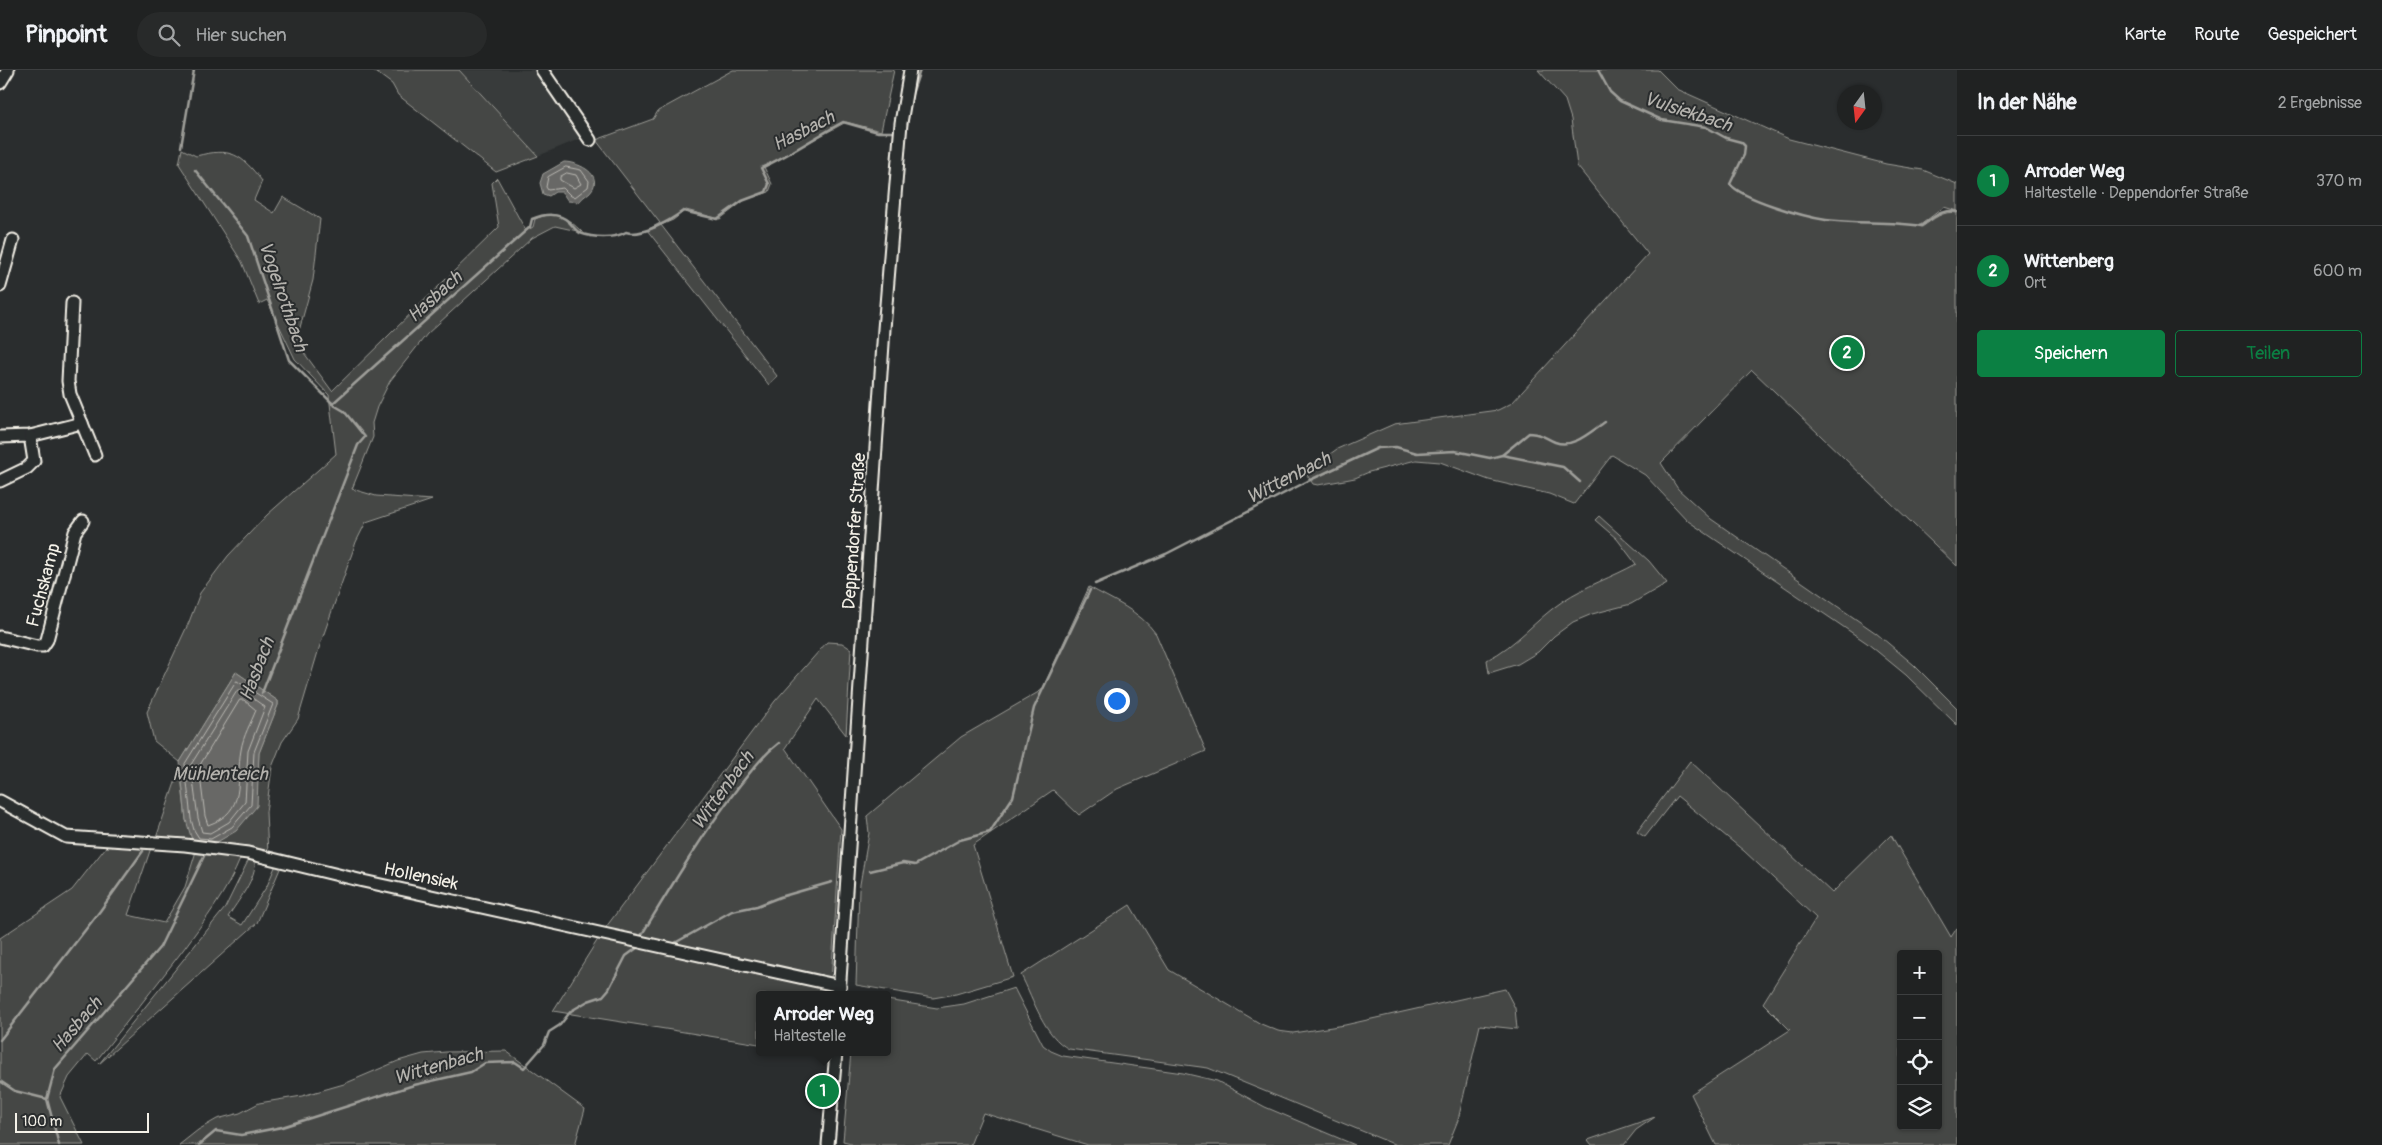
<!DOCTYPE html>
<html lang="de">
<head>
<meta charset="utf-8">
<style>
	:root { --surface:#202222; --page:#282a2a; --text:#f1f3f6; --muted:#a2a4a5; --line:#3d3f40; --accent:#0b8043 }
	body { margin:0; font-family:Pangolin,sans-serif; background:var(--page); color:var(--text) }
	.controls { position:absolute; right:15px; bottom:15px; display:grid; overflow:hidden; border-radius:5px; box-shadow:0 1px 4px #0004 }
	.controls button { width:45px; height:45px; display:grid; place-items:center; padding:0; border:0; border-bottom:1px solid var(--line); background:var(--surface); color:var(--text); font:25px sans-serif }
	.compass { position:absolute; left:1837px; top:15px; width:45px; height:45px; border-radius:50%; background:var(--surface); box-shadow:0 1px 4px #0004; rotate:195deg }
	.scale { position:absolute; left:15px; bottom:12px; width:134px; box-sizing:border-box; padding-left:5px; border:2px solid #f4f1e8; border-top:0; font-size:14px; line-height:18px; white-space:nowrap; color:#f4f1e8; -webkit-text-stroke:4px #2a2d2e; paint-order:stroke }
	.you { position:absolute; left:1116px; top:630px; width:18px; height:18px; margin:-12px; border:4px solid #fff; border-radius:50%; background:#1a73e8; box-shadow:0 0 0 8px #1a73e833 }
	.badge { display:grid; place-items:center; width:32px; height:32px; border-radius:50%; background:var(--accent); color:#fff; font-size:16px; font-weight:700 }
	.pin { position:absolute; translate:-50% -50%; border:2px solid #fff; box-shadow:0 1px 5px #0006 }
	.popup { position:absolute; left:756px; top:921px; width:135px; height:65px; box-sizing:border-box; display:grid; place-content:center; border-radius:5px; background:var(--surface); filter:drop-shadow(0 1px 4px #0005); font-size:16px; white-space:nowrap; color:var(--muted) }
	.popup b { font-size:19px; color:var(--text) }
	.popup::after { content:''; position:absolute; left:50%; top:100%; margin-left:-10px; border:10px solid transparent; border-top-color:var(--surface) }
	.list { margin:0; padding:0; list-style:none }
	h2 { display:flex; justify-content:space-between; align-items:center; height:65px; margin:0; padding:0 20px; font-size:21px }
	h2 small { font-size:16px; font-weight:400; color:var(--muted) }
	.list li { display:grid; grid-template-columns:32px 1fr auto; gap:15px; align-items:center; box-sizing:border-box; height:90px; padding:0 20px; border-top:1px solid var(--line) }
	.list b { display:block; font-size:19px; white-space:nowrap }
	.list p { margin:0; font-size:16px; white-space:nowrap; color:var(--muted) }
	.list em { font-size:16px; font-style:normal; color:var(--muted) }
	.actions { display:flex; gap:10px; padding:15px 20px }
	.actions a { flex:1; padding:11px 0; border:1px solid var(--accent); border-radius:5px; text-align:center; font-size:18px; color:var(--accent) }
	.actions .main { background:var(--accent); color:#fff }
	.icon { flex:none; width:28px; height:28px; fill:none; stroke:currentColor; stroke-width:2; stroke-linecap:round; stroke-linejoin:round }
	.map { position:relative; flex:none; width:1957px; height:1075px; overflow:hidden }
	header { display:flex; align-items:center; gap:30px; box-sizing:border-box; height:70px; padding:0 25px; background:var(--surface); border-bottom:1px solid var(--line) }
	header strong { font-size:24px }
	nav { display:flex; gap:28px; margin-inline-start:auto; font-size:18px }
	.search { width:350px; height:45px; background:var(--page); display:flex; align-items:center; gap:12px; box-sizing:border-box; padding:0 18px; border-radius:28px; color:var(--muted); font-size:19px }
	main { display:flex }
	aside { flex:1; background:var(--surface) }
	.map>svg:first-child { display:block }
	.built { fill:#373a3a }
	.green { fill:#444645; stroke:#9c9c96; fill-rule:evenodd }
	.water { fill:#676866; stroke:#9f9f9a }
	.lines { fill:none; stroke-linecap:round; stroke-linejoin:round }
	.shore { stroke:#bcbab4; stroke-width:1 }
	.stream { stroke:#9f9f9a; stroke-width:2.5 }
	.minor-casing { stroke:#f4f1e8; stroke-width:15 }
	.minor { stroke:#2a2d2e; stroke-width:11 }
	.labels { text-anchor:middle; stroke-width:4; stroke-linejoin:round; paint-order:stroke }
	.street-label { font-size:18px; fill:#f4f1e8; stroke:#2a2d2e }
	.water-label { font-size:19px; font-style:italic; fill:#b5b3ae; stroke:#2a2d2e }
</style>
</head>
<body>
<header>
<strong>Pinpoint</strong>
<div class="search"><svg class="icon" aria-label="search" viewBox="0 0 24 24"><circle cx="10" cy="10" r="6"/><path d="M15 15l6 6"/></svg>Hier suchen</div>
<nav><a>Karte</a><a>Route</a><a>Gespeichert</a></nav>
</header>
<main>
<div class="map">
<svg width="1957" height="1075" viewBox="0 0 1957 1075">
	<rect width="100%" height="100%" fill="#2a2d2e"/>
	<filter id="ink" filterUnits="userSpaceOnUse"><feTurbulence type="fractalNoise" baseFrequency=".02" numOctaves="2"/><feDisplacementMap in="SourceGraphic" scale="10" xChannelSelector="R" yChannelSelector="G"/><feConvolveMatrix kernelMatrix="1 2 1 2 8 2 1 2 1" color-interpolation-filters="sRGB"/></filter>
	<g filter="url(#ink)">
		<polygon class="built" points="459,0 546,0 596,70 587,75 582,68 538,86"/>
		<g class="green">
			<polygon points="373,0 459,0 538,86 496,102 398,25 392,14"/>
			<polygon points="733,0 894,0 881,61 846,52 764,97 772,114 769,122 745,130 720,149 686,140 673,150 661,155 777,306 769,315 647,160 660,153 596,70 653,49 658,41"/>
			<path d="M1538,0H1658L1677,19L1789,69L1886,94L1923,100L1957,114V141L1944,137L1919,156L1922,157C1934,149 1943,140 1957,143V496L1752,300L1661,393L1678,419L1711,449L1876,563L1914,595L1957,638V655L1906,605L1867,573L1688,451L1645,405L1612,385L1574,434L1549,424L1489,410L1440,392L1416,390L1369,402L1355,408L1318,415L1313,414L1305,402L1337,379L1394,354L1498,340L1512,333L1648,184L1577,96L1571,49L1565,30Z"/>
			<path d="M182,79L196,86C231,77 241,84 262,111L254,130L274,143L283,127L320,149L313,210L296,272L332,321L499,157L492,113L497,108L526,161L533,157L535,149C555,140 567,147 582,162L555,156L532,168L427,264L390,311L377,337L372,353L373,367L352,419L376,426L432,430L366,452L356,472L320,575L298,649L282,672L272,697L266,742L268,784L212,775L256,736L259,683L278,635V631L236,602L180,692L154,671L147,642L189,552L200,523L228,486L267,445L336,384L329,325L295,289L267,230L259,234L242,192L179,94Z"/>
			<path d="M1599,446L1649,491L1667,513L1631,534L1592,544L1573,552L1554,566L1538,582L1518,594L1489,603L1487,590C1517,575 1536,549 1563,531C1585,516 1613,507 1636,494L1617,469L1595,450Z"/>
			<path d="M1089,517C1112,530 1140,541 1156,564L1206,681L1117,719L1079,745L1053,720L973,775L1013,907L956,924L933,928L856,915L859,820L869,763L867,746L961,667L1042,620Z"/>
			<polygon points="827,572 842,573 851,579 846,665 818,629 785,678 841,759 831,911 603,861 775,631"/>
			<path d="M1690,691L1832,823L1891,765L1951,867L1957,858V1075H1716L1691,1024L1790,960L1763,933L1816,848L1744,781L1677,726L1645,767L1637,762ZM1901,884H1938V1056H1901Z"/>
			<polygon points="180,698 186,750 196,773 155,771"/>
			<path d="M110,772L152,775L128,845L164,853L185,817L197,778L241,787C227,822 205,850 183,880C155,917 125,954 96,991L88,984L69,1007L60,1027L84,1075H0V868L72,820Z"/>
			<path d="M250,787L255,789C257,809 238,830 228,847L242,855L267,816L275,797L282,794L257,853L99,994L225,838Z"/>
			<path d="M1130,835L1169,900L1261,954L1278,961L1293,963L1345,955L1505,919L1515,938L1517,959L1480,955L1458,1050L1448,1075H1396L1208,998L1069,979C1044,966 1034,930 1021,905Z"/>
			<polygon points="600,866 831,918 830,925 759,925 759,974 553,941"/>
			<polygon points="1014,918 1043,975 1051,981 1063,986 1183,1003 1217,1011 1265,1037 1355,1075 1088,1075 983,1043 970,1075 851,1075 851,1073 843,1071 851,982 887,982 887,930 937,938 964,934"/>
			<polygon points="506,981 585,1039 575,1075 179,1075 198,1060 217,1049 240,1043 259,1033 302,1026 344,1014 398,991 423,984 446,982"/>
			<polygon points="1655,1047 1636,1060 1624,1075 1592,1075 1588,1070"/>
		</g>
		<g class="water">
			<path d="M564,92C576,92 601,102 593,118C590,124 583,126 579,132L568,131L562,122H555L549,126L543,124L540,113L543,104Z"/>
			<polygon points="236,602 278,631 278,635 259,683 257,736 236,761 212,775 196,773 192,770 186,750 180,692"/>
		</g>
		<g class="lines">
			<g class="shore">
				<polygon points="566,97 581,100 589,111 588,117 575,127 571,126 563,118 548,120 546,117 548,107"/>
				<polygon points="567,103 576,105 581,114 574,118 560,110 560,107"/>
				<polygon points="237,611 273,634 254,682 251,735 232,757 211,769 199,768 194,760 191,749 185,694"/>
				<polygon points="238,620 241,620 265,637 248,681 245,732 229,752 210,763 202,762 198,748 191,695"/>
				<path d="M240,630H244L256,640C251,653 243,666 241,680C235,711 248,741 208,755L205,746L199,697Z"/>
			</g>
			<g class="stream">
				<path d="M1598,0L1610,22L1620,31L1662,50L1706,57L1726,68L1741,72L1745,76L1744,85L1730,114C1742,129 1805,147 1826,150C1857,154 1889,151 1921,156C1933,148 1942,138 1957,142"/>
				<polyline points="911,27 920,0"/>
				<polyline points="904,62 906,62 908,47"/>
				<polyline points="181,77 194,0"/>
				<polyline points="195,100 248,166 289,290 332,333"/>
				<polyline points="1502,385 1563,397 1580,412"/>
				<path d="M1095,514L1166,484L1308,411L1378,378L1396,377L1417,383L1455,381L1490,388L1502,385L1529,363C1542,364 1544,367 1555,372C1573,379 1590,362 1605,352"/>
				<path d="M262,623L358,375L365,367L344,341L332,334L530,157L532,149C544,144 559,142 569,152C572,155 576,161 580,163C593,168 615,169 626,162C642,167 671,150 683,141L717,149L742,131L766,122L769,114L761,98C790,85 815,67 843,52L878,62H896"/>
				<polyline points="870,801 903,793 915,795 960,770 990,762 1013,727 1034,638 1090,520"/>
				<path d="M651,869L641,866C672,815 703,763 740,715C752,700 763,685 779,673"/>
				<polyline points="673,874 732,841 757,836 780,827 832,812"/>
				<polyline points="0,970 100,841 143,781"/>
				<polyline points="0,1011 15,1021 47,1029"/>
				<polyline points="59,1075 47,1029 55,999 160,877 205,784"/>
				<polyline points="199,1075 216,1061 241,1065 282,1057 414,1015 471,1002 485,993 515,992 524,998 544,975 549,962 560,955 571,941 588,931 603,926 609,919 626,886 637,878"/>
			</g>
			<g class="minor-casing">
				<g id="minor">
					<polyline points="542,0 590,70"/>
					<polyline points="0,13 8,0"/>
					<polyline points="0,216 13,170"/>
					<polyline points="72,233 68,311 70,324 95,385"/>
					<polyline points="0,367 30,366 82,353"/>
					<polyline points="0,411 27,398 34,391 30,366"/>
					<polyline points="0,567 37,576 43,576 47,570 75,462 83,451"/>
					<polyline points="0,731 66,767 185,775 248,783 363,811 840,916"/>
					<polyline points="839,925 884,259 901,53 910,0"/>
					<polyline points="828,1075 836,982"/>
				</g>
			</g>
			<use href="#minor" class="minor"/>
		</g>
	</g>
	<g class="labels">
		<g class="street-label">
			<text transform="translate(854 461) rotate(-86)" y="6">Deppendorfer Straße</text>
			<text transform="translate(43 515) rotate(-75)" y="6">Fuchskamp</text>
			<text transform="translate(421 806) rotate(12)" y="6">Hollensiek</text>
		</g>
		<g class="water-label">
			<text transform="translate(1688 41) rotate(18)" y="7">Vulsiekbach</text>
			<text transform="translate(803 60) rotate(-27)" y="7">Hasbach</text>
			<text transform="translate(284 226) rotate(71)" y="7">Vogelrothbach</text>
			<text transform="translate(434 226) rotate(-42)" y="7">Hasbach</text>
			<text transform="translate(1288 407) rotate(-27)" y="7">Wittenbach</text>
			<text transform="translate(256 599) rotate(-69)" y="7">Hasbach</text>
			<text x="220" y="710">Mühlenteich</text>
			<text transform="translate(722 720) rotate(-54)" y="7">Wittenbach</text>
			<text transform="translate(76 954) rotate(-49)" y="7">Hasbach</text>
			<text transform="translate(438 995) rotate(-16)" y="7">Wittenbach</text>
		</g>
	</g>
</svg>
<div class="controls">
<button>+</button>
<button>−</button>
<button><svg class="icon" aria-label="locate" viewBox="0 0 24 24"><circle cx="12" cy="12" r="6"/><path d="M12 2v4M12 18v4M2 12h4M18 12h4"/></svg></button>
<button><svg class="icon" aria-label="layers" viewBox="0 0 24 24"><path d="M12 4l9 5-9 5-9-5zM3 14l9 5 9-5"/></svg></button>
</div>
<svg class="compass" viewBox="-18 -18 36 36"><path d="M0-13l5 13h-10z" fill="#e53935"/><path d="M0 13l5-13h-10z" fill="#a2a4a5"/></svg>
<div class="scale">100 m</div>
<div class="you"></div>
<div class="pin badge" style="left:823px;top:1021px">1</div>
<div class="popup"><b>Arroder Weg</b>Haltestelle</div>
<div class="pin badge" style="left:1847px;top:283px">2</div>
</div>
<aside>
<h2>In der Nähe<small>2 Ergebnisse</small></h2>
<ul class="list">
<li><span class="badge">1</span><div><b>Arroder Weg</b><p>Haltestelle · Deppendorfer Straße</p></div><em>370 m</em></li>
<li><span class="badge">2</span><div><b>Wittenberg</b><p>Ort</p></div><em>600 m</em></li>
</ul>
<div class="actions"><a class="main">Speichern</a><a>Teilen</a></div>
</aside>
</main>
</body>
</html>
